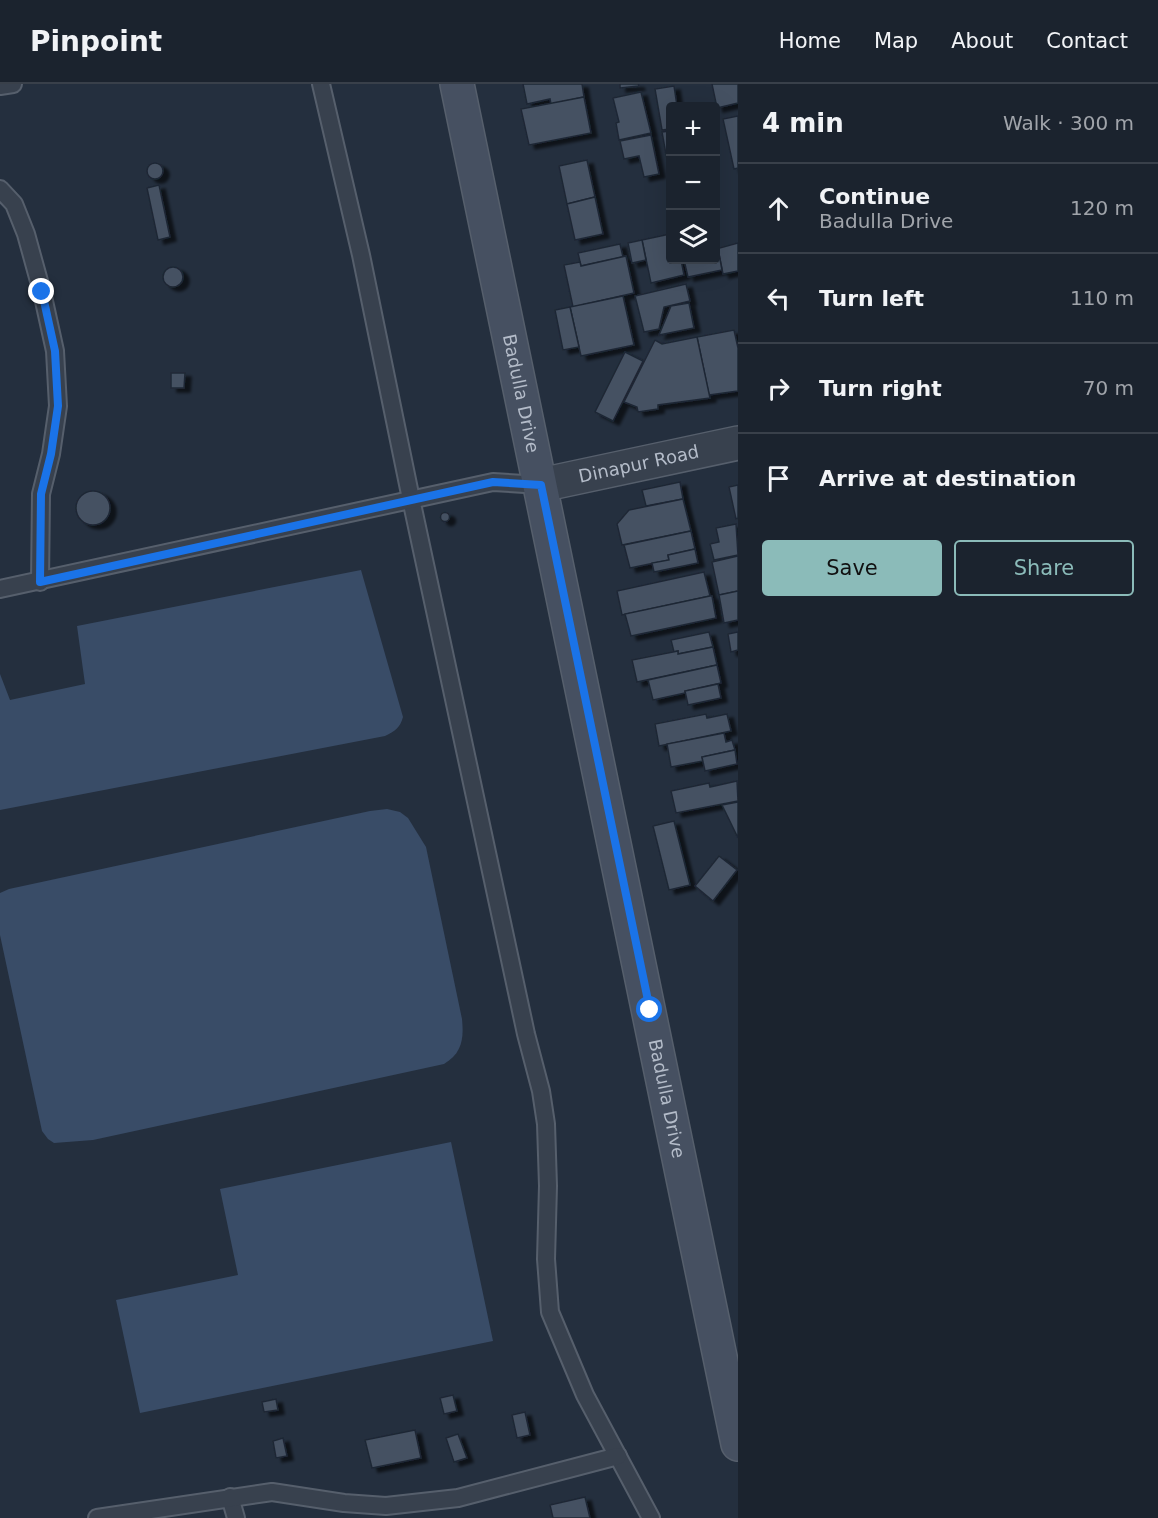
<!DOCTYPE html>
<html lang="en">
<head>
<meta charset="utf-8">
<style>
	:root { --surface:#1b232e; --page:#242b36; --text:#f1f3f6; --muted:#a0a4aa; --line:#39404a; --accent:#8bbbb9 }
	body { margin:0; font-family:"DejaVu Sans",sans-serif; background:var(--page); color:var(--text) }
	.controls { position:absolute; right:18px; top:18px; display:grid; overflow:hidden; border-radius:6px; box-shadow:0 6px 24px #0002 }
	.controls button { width:54px; height:54px; display:grid; place-items:center; padding:0; border:0; border-bottom:2px solid var(--line); background:var(--surface); color:var(--text); font:30px sans-serif }
	.stop { position:absolute; width:18px; height:18px; margin:-14px; border:4px solid #1a73e8; border-radius:50%; background:#fff }
	.stop.end { background:#1a73e8; border-color:#fff; box-shadow:0 2px 6px #0008 }
	.list { margin:0; padding:0; list-style:none }
	h2 { display:flex; justify-content:space-between; align-items:center; height:78px; margin:0; padding:0 24px; font-size:26px }
	h2 small { font-size:20px; font-weight:400; color:var(--muted) }
	.list li { display:grid; grid-template-columns:39px 1fr auto; gap:18px; align-items:center; box-sizing:border-box; height:90px; padding:0 24px; border-top:2px solid var(--line) }
	.list b { display:block; font-size:22px; white-space:nowrap }
	.list p { margin:0; font-size:20px; white-space:nowrap; color:var(--muted) }
	.list em { font-size:20px; font-style:normal; color:var(--muted) }
	.actions { display:flex; gap:12px; padding:18px 24px }
	.actions a { flex:1; padding:14px 0; border:2px solid var(--accent); border-radius:6px; text-align:center; font-size:21px; color:var(--accent) }
	.actions .main { background:var(--accent); color:#111 }
	.icon { flex:none; width:33px; height:33px; fill:none; stroke:currentColor; stroke-width:2; stroke-linecap:round; stroke-linejoin:round }
	.map { position:relative; flex:none; width:738px; height:1434px; overflow:hidden }
	header { display:flex; align-items:center; gap:36px; box-sizing:border-box; height:84px; padding:0 30px; background:var(--surface); border-bottom:2px solid var(--line) }
	header strong { font-size:28px }
	nav { display:flex; gap:33px; margin-inline-start:auto; font-size:21px }
	main { display:flex }
	aside { flex:1; background:var(--surface) }
	.map>svg:first-child { display:block }
	.water { fill:#394c67 }
	.building { fill:#455162; stroke:#1f2835; stroke-width:1.5; filter:url(#shadow) }
	.lines { fill:none; stroke-linecap:round; stroke-linejoin:round }
	.lane-casing { stroke:#565f6c; stroke-width:20 }
	.street-casing { stroke:#565f6c; stroke-width:36 }
	.secondary-casing { stroke:#565f6c; stroke-width:36 }
	.lane { stroke:#38414e; stroke-width:16 }
	.street { stroke:#38414e; stroke-width:33 }
	.secondary { stroke:#465061; stroke-width:33 }
	.route { stroke:#1a73e8; stroke-width:8 }
	.labels { text-anchor:middle; stroke-width:5; stroke-linejoin:round; paint-order:stroke }
	.street-label { font-size:18px; fill:#b4bcc9; stroke:#1d2633 }
</style>
</head>
<body>
<header>
<strong>Pinpoint</strong>
<nav><a>Home</a><a>Map</a><a>About</a><a>Contact</a></nav>
</header>
<main>
<div class="map">
<svg width="738" height="1434" viewBox="0 0 738 1434">
	<defs>
		<filter id="shadow"><feDropShadow dx="6" dy="4" stdDeviation="1.5" flood-color="#0009"/></filter>
	</defs>
	<rect width="100%" height="100%" fill="#242f3e"/>
	<g class="water">
		<path d="M361,486L403,633C400,644 395,647 385,652L0,726V590L10,616L85,600L77,542Z"/>
		<path d="M387,725L400,728L408,734L426,763L462,935C464,955 462,969 444,980L93,1056L54,1059L48,1055L42,1047L0,851V809L9,805L370,727Z"/>
		<polygon points="451,1058 493,1257 140,1329 116,1216 238,1191 220,1105"/>
	</g>
	<g class="building">
		<polygon points="523,0 582,0 584,13 551,20 550,15 527,20"/>
		<polygon points="620,0 638,0 639,2 620,4"/>
		<polygon points="712,0 738,0 738,19 717,24"/>
		<polygon points="674,2 677,22 670,22 670,45 662,46 655,5"/>
		<polygon points="641,8 651,49 619,56 616,39 619,38 613,14"/>
		<polygon points="584,13 591,49 529,61 521,25"/>
		<polygon points="738,32 738,84 734,85 723,35"/>
		<polygon points="670,47 670,86 669,87 662,48"/>
		<polygon points="651,51 659,90 644,93 639,72 624,75 620,57"/>
		<polygon points="587,76 595,113 567,120 559,82"/>
		<circle cx="155" cy="87" r="8"/>
		<polygon points="159,101 170,153 158,156 147,104"/>
		<polygon points="595,113 603,150 575,156 567,120"/>
		<polygon points="670,150 670,176 681,176 684,191 651,199 642,156"/>
		<polygon points="642,156 646,176 632,179 628,159"/>
		<polygon points="738,159 738,187 723,190 719,170 716,171 716,165"/>
		<polygon points="620,160 623,173 581,182 578,169"/>
		<polygon points="719,170 722,186 688,193 684,176 716,176 716,171"/>
		<polygon points="626,172 634,209 573,223 564,181 580,178 581,182"/>
		<circle cx="173" cy="193" r="10"/>
		<polygon points="686,200 690,217 664,223 659,245 644,248 635,212"/>
		<polygon points="623,212 634,261 581,272 570,223"/>
		<polygon points="689,219 694,244 659,251 671,222"/>
		<polygon points="570,223 579,263 563,266 555,226"/>
		<polygon points="734,246 738,264 738,307 709,311 697,253"/>
		<polygon points="697,253 710,314 658,321 658,325 638,328 637,323 624,318 655,256 662,260"/>
		<polygon points="625,268 643,277 613,337 595,328"/>
		<polygon points="171,289 185,289 184,304 171,304"/>
		<polygon points="680,398 683,415 646,422 642,406"/>
		<polygon points="738,401 738,434 736,435 729,403"/>
		<circle cx="93" cy="424" r="17"/>
		<polygon points="683,415 691,447 622,461 617,440 629,426"/>
		<circle cx="445" cy="433" r="4.5"/>
		<polygon points="736,440 738,471 714,476 710,460 719,458 716,444"/>
		<polygon points="691,447 695,465 668,471 669,476 630,484 624,461"/>
		<polygon points="695,465 698,479 654,488 652,479 669,476 668,471"/>
		<polygon points="738,472 738,507 719,511 712,478"/>
		<polygon points="704,488 710,512 622,531 617,507"/>
		<polygon points="738,507 738,536 724,539 719,511"/>
		<polygon points="710,512 712,512 716,534 631,552 625,530"/>
		<polygon points="709,548 713,563 678,570 678,567 674,568 671,556"/>
		<polygon points="738,548 738,566 731,568 728,550"/>
		<polygon points="713,563 717,581 637,598 632,576 678,567 678,570"/>
		<polygon points="717,581 721,599 685,607 685,609 653,616 648,596"/>
		<polygon points="718,600 721,614 688,621 685,607"/>
		<polygon points="706,630 707,634 727,630 731,647 659,662 655,640"/>
		<polygon points="724,649 726,658 732,656 735,666 702,673 703,677 671,683 667,660"/>
		<polygon points="735,666 737,680 705,687 702,673"/>
		<polygon points="737,697 738,717 676,729 671,707 709,699 710,703"/>
		<polygon points="738,718 738,754 722,721"/>
		<polygon points="674,737 690,801 669,806 653,742"/>
		<polygon points="719,772 737,786 713,817 695,802"/>
		<polygon points="453,1311 457,1327 444,1330 440,1314"/>
		<polygon points="276,1315 278,1326 264,1328 262,1318"/>
		<polygon points="525,1328 530,1351 517,1354 512,1331"/>
		<polygon points="415,1346 421,1374 372,1384 365,1356"/>
		<polygon points="458,1350 467,1374 454,1378 446,1354"/>
		<polygon points="283,1354 287,1372 276,1374 273,1357"/>
		<polygon points="585,1413 590,1434 553,1434 550,1421"/>
	</g>
	<g class="lines">
		<g class="lane-casing">
			<g id="lane">
				<polyline points="321,0 361,171 411,415 526,950 541,1007 546,1040 548,1102 546,1175 550,1228 585,1311 651,1434"/>
				<polyline points="0,2 13,0"/>
				<polyline points="0,105 14,120 26,150 42,208 55,267 58,322 51,370 41,410 40,498"/>
				<polyline points="0,505 493,398 541,401"/>
				<polyline points="230,1413 236,1434"/>
				<polyline points="97,1434 272,1408 344,1419 386,1422 458,1414 618,1372"/>
			</g>
		</g>
		<g class="street-casing">
			<g id="street">
				<path id="s1" d="M541,401L738,359"/>
			</g>
		</g>
		<g class="secondary-casing">
			<g id="secondary">
				<path id="s2" d="M457,0L738,1360"/>
			</g>
		</g>
		<use href="#lane" class="lane"/>
		<use href="#street" class="street"/>
		<use href="#secondary" class="secondary"/>
	</g>
	<g class="lines">
		<polyline class="route" points="42,208 55,267 58,322 51,370 41,410 40,498 493,398 541,401 650,926"/>
	</g>
	<g class="labels">
		<g class="street-label">
			<text dy="6" stroke="none"><textPath href="#s2" startOffset="316">Badulla Drive</textPath></text>
			<text dy="6" stroke="none"><textPath href="#s1" startOffset="100">Dinapur Road</textPath></text>
			<text dy="6" stroke="none"><textPath href="#s2" startOffset="1036">Badulla Drive</textPath></text>
		</g>
	</g>
</svg>
<div class="controls">
<button>+</button>
<button>−</button>
<button><svg class="icon" aria-label="layers" viewBox="0 0 24 24"><path d="M12 4l9 5-9 5-9-5zM3 14l9 5 9-5"/></svg></button>
</div>
<div class="stop" style="left:650px;top:926px"></div>
<div class="stop end" style="left:42px;top:208px"></div>
</div>
<aside>
<h2>4 min<small>Walk · 300 m</small></h2>
<ul class="list">
<li><svg class="icon" aria-label="ahead" viewBox="0 0 24 24"><path d="M12 20V5M6 11l6-6 6 6"/></svg><div><b>Continue</b><p>Badulla Drive</p></div><em>120 m</em></li>
<li><svg class="icon" aria-label="left" viewBox="0 0 24 24"><path d="M17 20v-9H6M10 6l-5 5 5 5"/></svg><div><b>Turn left</b></div><em>110 m</em></li>
<li><svg class="icon" aria-label="right" viewBox="0 0 24 24"><path d="M7 20v-9h11M14 6l5 5-5 5"/></svg><div><b>Turn right</b></div><em>70 m</em></li>
<li><svg class="icon" aria-label="arrive" viewBox="0 0 24 24"><path d="M6 21V4h12l-3 4 3 4H6"/></svg><div><b>Arrive at destination</b></div></li>
</ul>
<div class="actions"><a class="main">Save</a><a>Share</a></div>
</aside>
</main>
</body>
</html>
